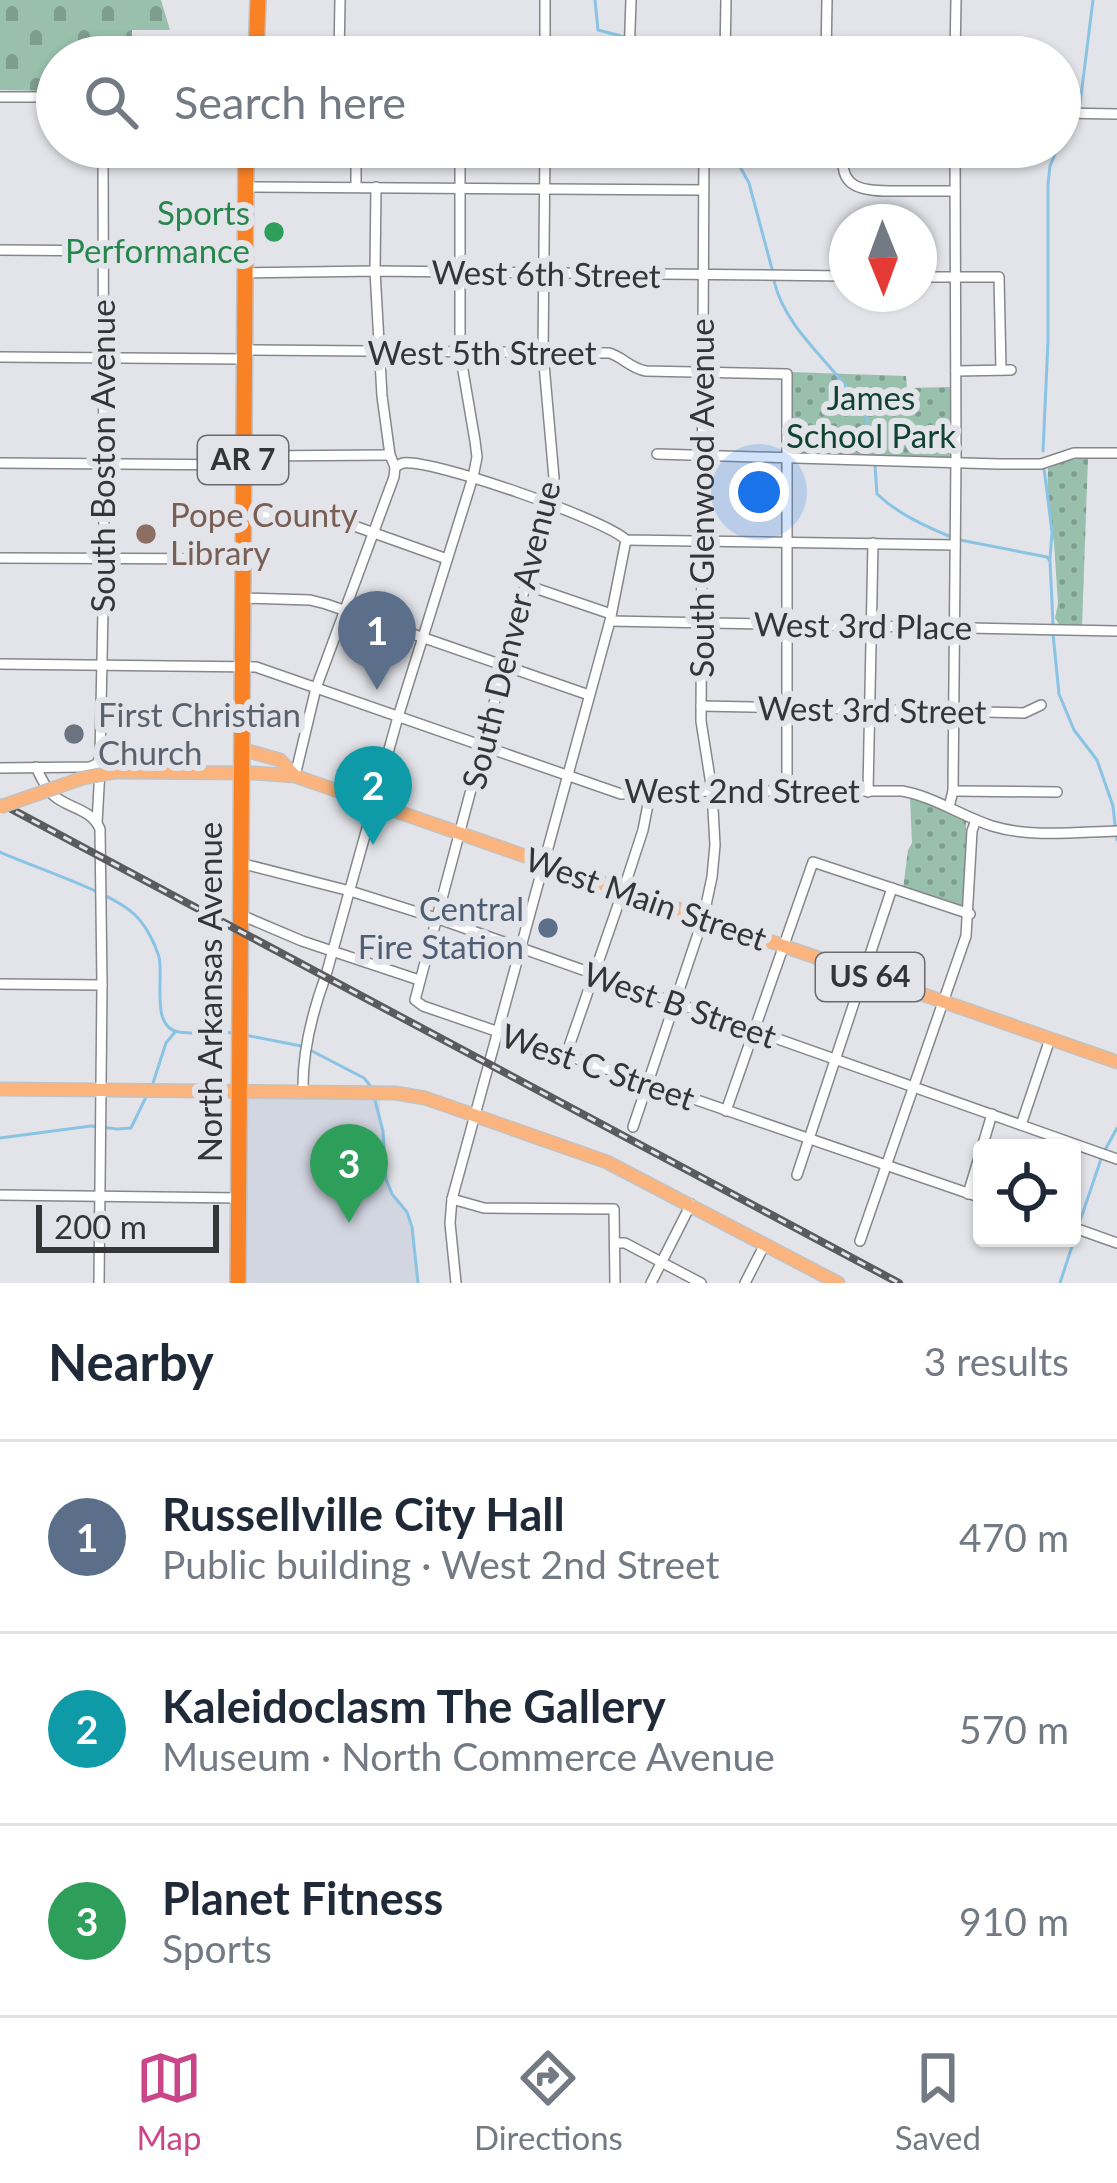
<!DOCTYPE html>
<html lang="en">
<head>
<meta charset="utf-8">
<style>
	:root { --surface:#fff; --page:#f2f2f3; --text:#1f2937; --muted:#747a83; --line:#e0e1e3; --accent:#cb4689 }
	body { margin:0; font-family:Lato,sans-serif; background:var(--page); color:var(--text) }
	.controls { position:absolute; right:36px; bottom:36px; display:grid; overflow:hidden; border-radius:12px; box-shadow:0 3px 9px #0004 }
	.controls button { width:108px; height:108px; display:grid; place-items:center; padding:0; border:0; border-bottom:3px solid var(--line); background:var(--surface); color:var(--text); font:60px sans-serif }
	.compass { position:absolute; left:829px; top:204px; width:108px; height:108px; border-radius:50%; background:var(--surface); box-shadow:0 3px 9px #0004; rotate:179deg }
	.scale { position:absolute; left:36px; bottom:30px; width:183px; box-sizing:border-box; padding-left:12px; border:6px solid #353537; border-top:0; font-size:33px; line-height:42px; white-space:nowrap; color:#353537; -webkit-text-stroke:9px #e3e4e9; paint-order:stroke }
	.you { position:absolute; left:759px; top:492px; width:42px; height:42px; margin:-30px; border:9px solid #fff; border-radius:50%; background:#1a73e8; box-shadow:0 0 0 18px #1a73e833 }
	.badge { display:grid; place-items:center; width:78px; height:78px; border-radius:50%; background:var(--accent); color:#fff; font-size:39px; font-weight:700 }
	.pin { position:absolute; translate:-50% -99px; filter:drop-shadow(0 3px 6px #0008) }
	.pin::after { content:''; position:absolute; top:63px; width:42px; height:36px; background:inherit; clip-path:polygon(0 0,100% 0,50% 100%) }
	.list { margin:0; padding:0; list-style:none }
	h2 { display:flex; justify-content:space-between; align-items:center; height:156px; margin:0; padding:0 48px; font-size:51px }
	h2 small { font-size:39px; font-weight:400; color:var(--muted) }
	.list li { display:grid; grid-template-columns:78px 1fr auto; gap:36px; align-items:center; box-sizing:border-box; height:192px; padding:0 48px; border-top:3px solid var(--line) }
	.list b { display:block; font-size:45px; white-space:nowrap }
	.list p { margin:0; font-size:39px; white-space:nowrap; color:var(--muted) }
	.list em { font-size:39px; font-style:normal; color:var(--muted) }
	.icon { flex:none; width:66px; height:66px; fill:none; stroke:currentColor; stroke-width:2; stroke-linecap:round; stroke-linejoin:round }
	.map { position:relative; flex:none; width:1117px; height:1283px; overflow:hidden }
	.search { position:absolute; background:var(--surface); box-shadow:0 3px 9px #0004; left:36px; right:36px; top:36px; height:132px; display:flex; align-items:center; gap:30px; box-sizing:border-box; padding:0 42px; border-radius:66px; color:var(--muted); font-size:45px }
	.sheet { height:732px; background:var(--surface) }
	nav { display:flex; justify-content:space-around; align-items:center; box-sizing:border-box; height:168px; border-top:3px solid var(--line); background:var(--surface); font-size:33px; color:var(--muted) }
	nav a { display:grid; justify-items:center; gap:6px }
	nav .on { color:var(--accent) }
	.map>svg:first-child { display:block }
	.built { fill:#d2d6e1 }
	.cemetery { fill:url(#cemetery-stones) }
	.park { fill:url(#park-dots) }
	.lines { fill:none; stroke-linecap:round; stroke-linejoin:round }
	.stream { stroke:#8ac3e3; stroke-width:3 }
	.minor-casing { stroke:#86878b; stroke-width:12 }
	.major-casing { stroke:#c2c2c3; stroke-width:15 }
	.highway-casing { stroke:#c2c2c3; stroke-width:18 }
	.minor { stroke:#fff; stroke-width:9 }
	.major { stroke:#fbb47d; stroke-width:12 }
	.highway { stroke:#f98226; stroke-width:15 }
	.rail-casing { stroke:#5b5b5e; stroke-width:8 }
	.rail { stroke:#e3e4e9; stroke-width:3; stroke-dasharray:9; stroke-linecap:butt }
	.major-bridge-casing { stroke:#c2c2c3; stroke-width:15; stroke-linecap:butt }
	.major-bridge { stroke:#fbb47d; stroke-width:12 }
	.leisure-dot { fill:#2e9e5b; stroke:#e3e4e9; stroke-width:4.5 }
	.education-dot { fill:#8d6e63; stroke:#e3e4e9; stroke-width:4.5 }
	.worship-dot { fill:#6b7280; stroke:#e3e4e9; stroke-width:4.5 }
	.service-dot { fill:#5c6f8a; stroke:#e3e4e9; stroke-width:4.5 }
	.labels { text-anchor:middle; stroke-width:12; stroke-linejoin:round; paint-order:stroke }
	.shield { fill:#e3e4e9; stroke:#696a6c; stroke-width:3 }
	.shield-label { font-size:30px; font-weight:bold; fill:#353537 }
	.leisure-label { font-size:33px; fill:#27864d; stroke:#e3e4e9; text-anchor:end }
	.street-label { font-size:33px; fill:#353537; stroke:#e3e4e9 }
	.park-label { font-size:33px; fill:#104330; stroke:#e3e4e9 }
	.education-label { font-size:33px; fill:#785e54; stroke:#e3e4e9; text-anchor:start }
	.worship-label { font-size:33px; fill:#5b616d; stroke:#e3e4e9; text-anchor:start }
	.service-label { font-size:33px; fill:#4e5e75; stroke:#e3e4e9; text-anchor:end }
</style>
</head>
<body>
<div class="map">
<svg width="1117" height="1283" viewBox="0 0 1117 1283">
	<defs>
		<pattern id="cemetery-stones" width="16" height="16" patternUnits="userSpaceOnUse" patternTransform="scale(3)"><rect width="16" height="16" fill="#99c0ad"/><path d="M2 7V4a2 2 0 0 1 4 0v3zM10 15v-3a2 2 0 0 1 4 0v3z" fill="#7e9d8e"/></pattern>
		<pattern id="park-dots" width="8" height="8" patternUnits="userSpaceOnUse" patternTransform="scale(3)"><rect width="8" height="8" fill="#99c0ad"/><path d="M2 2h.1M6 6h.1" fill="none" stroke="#7e9d8e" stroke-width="1.8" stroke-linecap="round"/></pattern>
	</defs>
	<rect width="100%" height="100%" fill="#e3e4e9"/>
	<polygon class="built" points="240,1092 379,1093 386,1179 392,1194 407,1212 412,1227 418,1283 238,1283"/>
	<polygon class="cemetery" points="0,0 161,0 170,30 132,30 131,57 57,57 57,91 0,90"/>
	<g class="park">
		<polygon points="791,372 906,376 907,388 953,387 950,460 792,454"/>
		<polygon points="1088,458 1082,627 1060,626 1055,618 1058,604 1054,543 1047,502 1048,468 1068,460"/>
		<polygon points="910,797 937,805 966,819 966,906 962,908 903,889 908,850 912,843"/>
	</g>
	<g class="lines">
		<g class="stream">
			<polyline points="595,0 598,30 625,37"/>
			<path d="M635,38C644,40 653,44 661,44C677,44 682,42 691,57"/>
			<polyline points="1076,108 1080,104 1093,0"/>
			<polyline points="1060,143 1070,119"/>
			<polyline points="729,147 749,183 772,269"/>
			<path d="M774,281C787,335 841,368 865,415C870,427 872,439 875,452"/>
			<polyline points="1043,451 1048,341 1048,184 1050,166 1058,147"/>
			<path d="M875,466L877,494C898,514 925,526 951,537"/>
			<polyline points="1044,468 1052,532 1050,559"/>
			<polyline points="960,540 1047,557 1050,561 1053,624"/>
			<polyline points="1053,634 1059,694 1074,730 1097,760 1113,806 1115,825"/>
			<polyline points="1117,836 1117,840"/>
			<path d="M0,852C33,867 115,893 136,916C146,926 155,943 159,957C164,978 150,1028 179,1032C198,1035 218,1031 236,1033"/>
			<polyline points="245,1035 301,1046"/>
			<polyline points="310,1050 364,1078 372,1088"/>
			<polyline points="153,1083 166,1043 175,1032"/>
			<polyline points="374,1097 383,1131 386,1179 392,1194 407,1212 412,1227 418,1283"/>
			<polyline points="0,1138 91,1126 117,1129 131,1128 146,1097"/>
			<polyline points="1105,1150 1117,1128"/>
			<polyline points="1079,1224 1101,1159"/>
			<polyline points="1060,1283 1076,1234"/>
		</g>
		<g class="minor-casing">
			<g id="minor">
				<polyline points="545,0 545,57"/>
				<polyline points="339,57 340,0"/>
				<polyline points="629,57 631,0"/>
				<polyline points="725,57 726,0"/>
				<polyline points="826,57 827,0"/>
				<polyline points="955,57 956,0"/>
				<polyline points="0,97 57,97"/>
				<polyline points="1060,113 1117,114"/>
				<polyline points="356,147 356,187"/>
				<polyline points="545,147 543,353 554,478 415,1000 423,1006 982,1198"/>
				<path d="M845,147C835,190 863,191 897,191C916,191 935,191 955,191"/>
				<polyline points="246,187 703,190"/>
				<polyline points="0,250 245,252"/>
				<polyline points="245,273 375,271 847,276"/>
				<polyline points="919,277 999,277 1001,370"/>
				<path d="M244,350L609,353C623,357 630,368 646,371L787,374V792"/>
				<polyline points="0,357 244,359"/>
				<polyline points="956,371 1011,370"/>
				<polyline points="657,454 999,464 1041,464 1074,453 1117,453"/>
				<polyline points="243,456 390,455"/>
				<polyline points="0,463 243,465"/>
				<path d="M395,467C397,466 400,464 403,463C430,458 607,520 626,540L955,545"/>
				<polyline points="243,513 303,514 332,518 447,559"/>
				<polyline points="0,558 243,559"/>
				<polyline points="526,585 611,614"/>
				<polyline points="243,598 310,600 326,604 589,695"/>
				<polyline points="610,621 1117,631"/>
				<path d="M0,664L256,667L621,794L712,791H902C935,797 961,816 992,826C1031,838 1077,832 1117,831"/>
				<polyline points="701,706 1024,713 1041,705"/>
				<path d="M36,767C40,776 45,787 52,794C67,809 90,807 100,829L102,985L99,1283"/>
				<polyline points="0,768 90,767 97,764 100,757 104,559 103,147"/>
				<polyline points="295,776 316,688 394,477 395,467 390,455 382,396 375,271 376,187"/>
				<polyline points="953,791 1057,792"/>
				<polyline points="868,792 873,543"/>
				<polyline points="949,807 953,791 956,456 955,147"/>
				<polyline points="97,823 100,769"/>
				<polyline points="240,863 350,891 436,918 1117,1159"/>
				<polyline points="241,915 302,941 419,980"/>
				<polyline points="0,984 102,985"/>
				<polyline points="566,1055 627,879 643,830 650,794"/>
				<path d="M303,1092C302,1052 312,1013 326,975L398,717L473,477L477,457L475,441L460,353V147"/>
				<polyline points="726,1111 813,862 970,914"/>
				<polyline points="1021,1125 1050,1039"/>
				<polyline points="633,1127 703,919 712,877 715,845 712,791 701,721 704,147"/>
				<polyline points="797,1175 892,888"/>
				<polyline points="968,1194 992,1114"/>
				<polyline points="0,1195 239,1198"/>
				<polyline points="452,1199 484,1208 614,1209 615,1283"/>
				<polyline points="1072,1227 1117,1243"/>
				<polyline points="860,1241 966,936 972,831 976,820"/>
				<polyline points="615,1243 625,1243 701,1283"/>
				<polyline points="456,1283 450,1223 452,1199 610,621 626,540"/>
				<polyline points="651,1283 691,1204"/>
				<polyline points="745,1283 765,1244"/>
			</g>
		</g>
		<g class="major-casing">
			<g id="major">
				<polyline points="241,749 280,760 294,775"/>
				<polyline points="115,772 253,773 295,776 1117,1062"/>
				<polyline points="0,1089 395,1093 425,1098 607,1162 838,1283"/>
			</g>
		</g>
		<g class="highway-casing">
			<g id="highway">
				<polyline points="256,57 258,0"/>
				<polyline points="238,1283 246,147"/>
			</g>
		</g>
		<use href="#minor" class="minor"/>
		<use href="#major" class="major"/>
		<use href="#highway" class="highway"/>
		<g class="rail-casing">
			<polyline id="rail" points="0,803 899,1283"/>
		</g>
		<use href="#rail" class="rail"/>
		<g class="major-bridge-casing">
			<polyline id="major-bridge" points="0,807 83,778 115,772"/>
		</g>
		<use href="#major-bridge" class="major-bridge"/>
	</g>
	<circle class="leisure-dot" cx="274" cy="232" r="12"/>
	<circle class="education-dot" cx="146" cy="534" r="12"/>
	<circle class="worship-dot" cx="74" cy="734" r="12"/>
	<circle class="service-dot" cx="548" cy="928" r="12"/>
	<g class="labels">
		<g class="shield">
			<rect x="198" y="436" width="90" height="48" rx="9"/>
			<rect x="816" y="953" width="108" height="48" rx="9"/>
		</g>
		<g class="shield-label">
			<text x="243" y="470">AR 7</text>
			<text x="870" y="987">US 64</text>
		</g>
		<g class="leisure-label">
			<text x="250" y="225">Sports<tspan x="250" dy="38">Performance</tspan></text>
		</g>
		<g class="street-label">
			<text transform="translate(546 274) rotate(1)" y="12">West 6th Street</text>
			<text x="482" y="365">West 5th Street</text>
			<text transform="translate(103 456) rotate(-90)" y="12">South Boston Avenue</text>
			<text transform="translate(702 498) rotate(-90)" y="12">South Glenwood Avenue</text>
			<text transform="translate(863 626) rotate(1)" y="12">West 3rd Place</text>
			<text transform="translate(511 635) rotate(-76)" y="12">South Denver Avenue</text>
			<text transform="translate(872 710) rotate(1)" y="12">West 3rd Street</text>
			<text x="742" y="803">West 2nd Street</text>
			<text transform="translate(646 899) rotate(19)" y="12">West Main Street</text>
			<text transform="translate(210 992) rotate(-90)" y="12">North Arkansas Avenue</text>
			<text transform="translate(680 1005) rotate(19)" y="12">West B Street</text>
			<text transform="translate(598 1067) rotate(19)" y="12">West C Street</text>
		</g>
		<g class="park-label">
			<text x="871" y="410">James<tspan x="871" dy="38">School Park</tspan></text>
		</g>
		<g class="education-label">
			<text x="170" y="527">Pope County<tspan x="170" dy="38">Library</tspan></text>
		</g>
		<g class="worship-label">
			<text x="98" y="727">First Christian<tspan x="98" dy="38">Church</tspan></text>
		</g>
		<g class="service-label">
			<text x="524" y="921">Central<tspan x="524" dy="38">Fire Station</tspan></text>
		</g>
	</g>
</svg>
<div class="controls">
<button><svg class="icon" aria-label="locate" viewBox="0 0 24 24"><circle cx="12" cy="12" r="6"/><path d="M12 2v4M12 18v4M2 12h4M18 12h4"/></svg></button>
</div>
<svg class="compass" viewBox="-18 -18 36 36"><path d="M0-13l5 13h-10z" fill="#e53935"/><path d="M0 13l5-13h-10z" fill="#747a83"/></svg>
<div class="scale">200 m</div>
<div class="you"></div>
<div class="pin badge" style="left:377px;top:690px;background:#5c6f8a">1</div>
<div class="pin badge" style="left:373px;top:845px;background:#0f9aa8">2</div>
<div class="pin badge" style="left:349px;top:1223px;background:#2e9e5b">3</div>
<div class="search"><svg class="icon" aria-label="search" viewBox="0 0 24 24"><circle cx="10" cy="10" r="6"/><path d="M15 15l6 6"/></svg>Search here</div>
</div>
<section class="sheet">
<h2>Nearby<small>3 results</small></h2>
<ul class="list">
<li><span class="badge" style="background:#5c6f8a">1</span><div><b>Russellville City Hall</b><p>Public building · West 2nd Street</p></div><em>470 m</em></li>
<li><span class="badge" style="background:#0f9aa8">2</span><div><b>Kaleidoclasm The Gallery</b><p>Museum · North Commerce Avenue</p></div><em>570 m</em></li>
<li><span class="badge" style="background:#2e9e5b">3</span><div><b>Planet Fitness</b><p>Sports</p></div><em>910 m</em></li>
</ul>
</section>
<nav>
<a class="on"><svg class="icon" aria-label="map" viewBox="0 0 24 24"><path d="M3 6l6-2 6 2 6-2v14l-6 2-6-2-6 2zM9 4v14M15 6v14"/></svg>Map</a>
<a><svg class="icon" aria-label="directions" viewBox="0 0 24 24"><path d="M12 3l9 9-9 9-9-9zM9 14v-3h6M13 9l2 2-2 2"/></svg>Directions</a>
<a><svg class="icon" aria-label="saved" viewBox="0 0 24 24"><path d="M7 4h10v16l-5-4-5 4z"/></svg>Saved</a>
</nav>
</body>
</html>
